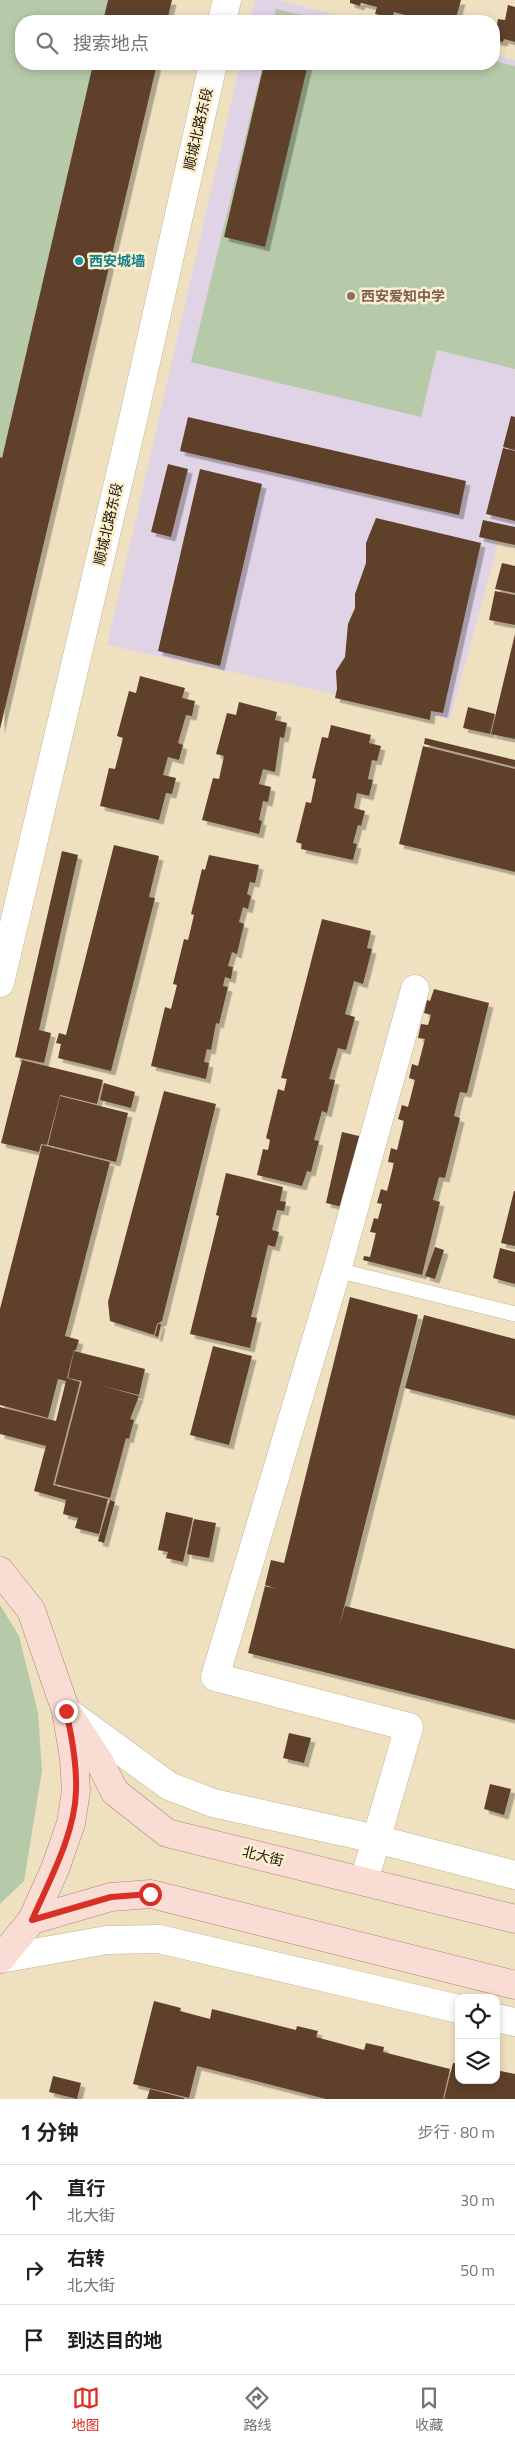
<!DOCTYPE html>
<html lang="zh">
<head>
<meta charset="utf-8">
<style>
	:root { --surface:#fff; --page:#f6f6f6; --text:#202124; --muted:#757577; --line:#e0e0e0; --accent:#d93025 }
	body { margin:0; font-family:"Titillium Web","Noto Sans SC",sans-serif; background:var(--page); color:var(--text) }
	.controls { position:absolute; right:15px; bottom:15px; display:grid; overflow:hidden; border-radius:10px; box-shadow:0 2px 8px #0003 }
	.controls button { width:45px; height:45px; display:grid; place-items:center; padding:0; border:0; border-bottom:1px solid var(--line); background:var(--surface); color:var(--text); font:25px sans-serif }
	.stop { position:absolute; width:15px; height:15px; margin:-11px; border:4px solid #d93025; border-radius:50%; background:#fff }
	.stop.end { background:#d93025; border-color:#fff; box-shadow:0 1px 5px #0008 }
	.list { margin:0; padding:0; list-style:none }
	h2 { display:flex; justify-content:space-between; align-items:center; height:65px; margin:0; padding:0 20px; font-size:21px }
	h2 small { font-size:16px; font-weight:400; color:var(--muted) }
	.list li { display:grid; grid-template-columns:32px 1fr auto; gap:15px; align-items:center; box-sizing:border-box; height:70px; padding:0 20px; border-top:1px solid var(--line) }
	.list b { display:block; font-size:19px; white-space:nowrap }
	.list p { margin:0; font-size:16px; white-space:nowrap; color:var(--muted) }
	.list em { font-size:16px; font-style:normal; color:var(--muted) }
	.icon { flex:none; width:28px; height:28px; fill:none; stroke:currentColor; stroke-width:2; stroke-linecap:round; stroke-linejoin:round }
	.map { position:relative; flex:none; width:515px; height:2099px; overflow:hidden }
	.search { position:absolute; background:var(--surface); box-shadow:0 2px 8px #0003; left:15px; right:15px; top:15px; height:55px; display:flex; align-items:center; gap:12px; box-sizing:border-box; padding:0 18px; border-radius:20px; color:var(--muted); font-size:19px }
	.sheet { height:275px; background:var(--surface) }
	nav { display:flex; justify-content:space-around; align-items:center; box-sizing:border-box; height:70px; border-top:1px solid var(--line); background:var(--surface); font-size:14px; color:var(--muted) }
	nav a { display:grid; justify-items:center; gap:2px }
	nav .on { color:var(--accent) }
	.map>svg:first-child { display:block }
	.education { fill:#e1d3e6 }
	.green { fill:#b6c9a8 }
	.building { fill:#5e402b; filter:url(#shadow) }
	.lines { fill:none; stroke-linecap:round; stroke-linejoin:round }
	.service-casing { stroke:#c1b493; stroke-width:16 }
	.minor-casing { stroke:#c1b493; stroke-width:29 }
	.tertiary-casing { stroke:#c1b493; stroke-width:29 }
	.primary-casing { stroke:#a7867a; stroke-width:29 }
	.service { stroke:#fff; stroke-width:15 }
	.minor { stroke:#fff; stroke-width:28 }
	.tertiary { stroke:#fff; stroke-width:28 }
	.primary { stroke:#f9dcd4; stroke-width:28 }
	.route { stroke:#d93025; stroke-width:6 }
	.culture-dot { fill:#0f9aa8; stroke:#fdefcd; stroke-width:2 }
	.education-dot { fill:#8d6e63; stroke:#fdefcd; stroke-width:2 }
	.labels { text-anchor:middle; stroke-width:5; stroke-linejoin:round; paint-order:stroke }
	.street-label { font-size:14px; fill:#171206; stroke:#fdefcd }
	.culture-label { font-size:14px; font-weight:bold; fill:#0d838f; stroke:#fdefcd; text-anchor:start }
	.education-label { font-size:14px; font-weight:bold; fill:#785e54; stroke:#fdefcd; text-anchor:start }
</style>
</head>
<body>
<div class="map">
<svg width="515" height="2099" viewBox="0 0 515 2099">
	<defs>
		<filter id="shadow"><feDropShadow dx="4.5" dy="4.5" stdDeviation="0" flood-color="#0004"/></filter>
	</defs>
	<rect width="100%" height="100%" fill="#efe1c0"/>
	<g class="education">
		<polygon points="255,0 277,0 361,21 250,21"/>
		<polygon points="494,55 515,60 515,532 502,529 450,719 107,645 240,64 494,64"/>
	</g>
	<g class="green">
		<polygon points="0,0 108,0 103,21 21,21 21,64 93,64 2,458 0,457"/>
		<polygon points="276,9 328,21 273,21"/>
		<polygon points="494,61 515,66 515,369 437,350 421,417 191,362 263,64 494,64"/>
		<polygon points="0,1605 19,1636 38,1713 42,1771 24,1881 0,1904"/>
	</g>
	<g class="building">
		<polygon points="108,0 172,0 167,21 103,21"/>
		<polygon points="350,0 461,0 455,21 426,21 394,12 392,18 375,14 377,7 361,3 360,6 350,3"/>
		<polygon points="508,5 515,7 515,42 504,39 503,42 494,40 498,19 505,20"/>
		<polygon points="93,64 157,64 0,729 0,457 2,458"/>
		<polygon points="264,64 308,64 265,247 224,237"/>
		<polygon points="511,416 515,417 515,450 503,447"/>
		<polygon points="188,417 466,481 459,515 180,451"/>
		<polygon points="503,448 515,451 515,521 486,514"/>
		<polygon points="168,464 188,469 171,537 151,532"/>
		<polygon points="200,469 262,484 220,666 158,651"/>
		<polygon points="376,518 481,543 443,713 431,711 430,720 335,698 337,689 336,671 345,657 348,624 355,608 355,594 366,563 366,543"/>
		<polygon points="483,520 515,527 515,545 479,537"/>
		<polygon points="502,563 515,566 515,593 495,589"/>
		<polygon points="495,591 515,595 515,625 489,620"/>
		<polygon points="515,634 515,739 491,734"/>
		<polygon points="140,676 185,688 182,698 195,701 192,716 186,715 178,743 183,745 179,760 168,757 163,775 176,778 172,794 166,793 159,820 100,806 109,768 115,769 123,738 117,736 129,691 136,693"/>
		<polygon points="239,702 277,712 275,720 287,723 284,738 280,737 275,772 263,769 259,784 271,787 268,802 263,801 259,820 262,821 259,834 202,820 213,778 219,779 224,756 216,754 227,713 236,715"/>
		<polygon points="468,707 495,714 490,734 463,728"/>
		<polygon points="331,725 371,735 369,743 381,746 377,761 372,760 368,779 373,780 369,796 357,793 354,808 365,811 361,826 358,825 353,843 357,844 353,860 301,849 302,844 296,842 306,802 311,803 316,779 312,778 322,737 328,738"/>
		<polygon points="425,738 515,760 515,767 424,744"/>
		<polygon points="423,746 515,769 515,872 399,844"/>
		<polygon points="114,845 159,856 149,897 155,898 111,1071 58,1058 61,1044 56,1043 59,1033 66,1035"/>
		<polygon points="62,851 78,855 39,1030 51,1033 44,1063 15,1057"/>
		<polygon points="209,855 259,865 255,883 250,882 247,894 251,896 248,909 243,907 239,922 244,924 237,954 232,952 228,966 233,967 231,979 225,977 223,986 228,987 219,1024 216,1023 211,1050 207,1049 204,1062 209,1063 206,1079 151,1066 165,1007 171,1009 177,985 173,984 184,939 188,940 194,915 191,914 202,869 205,870"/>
		<polygon points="322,919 371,931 367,948 372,949 363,984 354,981 345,1014 355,1017 346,1050 338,1048 329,1079 335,1080 327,1113 322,1111 314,1140 319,1141 311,1172 307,1171 302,1186 257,1175 263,1149 268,1150 270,1140 266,1138 278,1089 284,1091 287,1079 281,1078"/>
		<polygon points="434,989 489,1003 467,1093 460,1092 454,1116 460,1118 445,1178 439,1177 433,1200 440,1202 422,1275 363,1260 364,1256 370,1257 376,1233 370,1232 374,1218 378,1219 382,1204 377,1203 381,1189 387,1191 394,1163 388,1162 391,1148 397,1150 404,1121 398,1119 402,1105 408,1107 415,1080 409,1078 412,1064 418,1066 425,1039 418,1038 421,1024 428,1025 431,1015 424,1013 427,1000 430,1001"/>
		<polygon points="22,1060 103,1080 97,1104 60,1095 47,1145 41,1144 39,1152 1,1143"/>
		<polygon points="104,1083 135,1092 131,1108 100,1100"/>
		<polygon points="164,1091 216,1104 162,1321 157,1324 154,1335 110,1321 108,1302"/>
		<polygon points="60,1096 128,1113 116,1162 48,1145"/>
		<polygon points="342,1132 363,1137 347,1208 326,1203"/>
		<polygon points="42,1145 110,1162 65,1336 79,1340 76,1350 74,1350 67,1378 80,1382 53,1485 108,1499 99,1534 75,1528 78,1518 63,1514 66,1500 34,1491 46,1446 0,1434 0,1407 56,1421 66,1381 58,1379 48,1418 0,1405 0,1309"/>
		<polygon points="226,1173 283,1187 280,1201 286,1202 284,1211 277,1210 272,1230 279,1232 275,1247 268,1245 251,1317 257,1318 250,1348 190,1334 219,1216 216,1215"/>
		<polygon points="514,1191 515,1191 515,1246 501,1243"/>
		<polygon points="435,1247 444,1250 435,1279 425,1276"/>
		<polygon points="500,1248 515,1252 515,1284 493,1278"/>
		<polygon points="350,1297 418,1315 339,1627 345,1606 515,1649 515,1720 248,1653 265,1586 277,1589 265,1585 271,1560 284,1563"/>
		<polygon points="424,1315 515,1339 515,1416 405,1388"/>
		<polygon points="158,1324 161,1324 158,1337 155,1336"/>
		<polygon points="213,1346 252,1356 229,1445 190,1435"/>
		<polygon points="74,1351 145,1369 139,1395 99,1385 139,1396 130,1419 134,1420 129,1439 126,1438 110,1498 55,1484 82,1381 68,1378"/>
		<polygon points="110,1500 115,1502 104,1543 98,1541"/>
		<polygon points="166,1512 193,1518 183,1562 166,1558 168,1552 158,1550"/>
		<polygon points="194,1519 216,1523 209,1558 187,1554"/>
		<polygon points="289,1733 311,1738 304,1763 283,1758"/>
		<polygon points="490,1784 511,1789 504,1815 484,1809"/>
		<polygon points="154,2001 181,2008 180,2011 210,2019 212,2009 296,2030 297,2026 318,2031 316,2037 364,2050 366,2043 384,2047 383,2052 450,2069 443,2099 326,2099 197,2066 189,2098 133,2084"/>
		<polygon points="453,2063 459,2064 459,2080 496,2080 496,2070 515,2074 515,2099 444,2099"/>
		<polygon points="53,2076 81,2083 77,2099 49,2092"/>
		<polygon points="150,2089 184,2098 184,2099 147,2099"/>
	</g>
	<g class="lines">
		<g class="service-casing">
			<polyline id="service" points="337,1270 515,1314"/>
		</g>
		<g class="minor-casing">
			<g id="minor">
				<polyline points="69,1713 169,1786 213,1803 376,1839 515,1875"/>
				<polyline points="364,1881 409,1727 215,1677 337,1270 415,989"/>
				<polyline points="0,1959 107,1940 159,1939 459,2009"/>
				<polyline points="496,2018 515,2022"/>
			</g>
		</g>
		<g class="tertiary-casing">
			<g id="tertiary">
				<polyline points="222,21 227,0"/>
				<polyline points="0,983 132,424 213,64"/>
			</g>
		</g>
		<g class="primary-casing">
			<g id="primary">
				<polyline points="0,1571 31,1610 66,1711 74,1758 76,1791 71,1823 55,1869 32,1920 0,1959"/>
				<polyline points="66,1711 99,1761 115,1792 167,1833 515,1919"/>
				<polyline points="32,1920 111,1897 151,1894 515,1985"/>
			</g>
		</g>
		<use href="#service" class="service"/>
		<use href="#minor" class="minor"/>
		<use href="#tertiary" class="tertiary"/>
		<use href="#primary" class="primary"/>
	</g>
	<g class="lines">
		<path class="route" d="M66,1711C72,1737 77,1764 76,1791C75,1834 49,1881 32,1920L111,1897L150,1894"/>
	</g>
	<circle class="culture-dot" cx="79" cy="261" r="5"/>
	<circle class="education-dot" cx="351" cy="296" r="5"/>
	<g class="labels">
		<g class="street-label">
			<text transform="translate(198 129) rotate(-77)" y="5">顺城北路东段</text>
			<text transform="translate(108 524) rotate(-77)" y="5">顺城北路东段</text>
			<text transform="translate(263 1856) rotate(14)" y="5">北大街</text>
		</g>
		<g class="culture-label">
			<text x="89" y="266">西安城墙</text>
		</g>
		<g class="education-label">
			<text x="361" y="301">西安爱知中学</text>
		</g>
	</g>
</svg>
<div class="controls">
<button><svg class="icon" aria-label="locate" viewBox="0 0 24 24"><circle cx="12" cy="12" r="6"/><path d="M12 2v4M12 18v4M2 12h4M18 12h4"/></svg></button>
<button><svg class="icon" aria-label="layers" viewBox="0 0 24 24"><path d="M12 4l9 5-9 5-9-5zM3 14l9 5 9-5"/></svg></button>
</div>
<div class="stop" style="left:150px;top:1894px"></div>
<div class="stop end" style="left:66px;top:1711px"></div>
<div class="search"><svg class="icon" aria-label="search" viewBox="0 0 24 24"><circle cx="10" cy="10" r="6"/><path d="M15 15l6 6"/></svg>搜索地点</div>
</div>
<section class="sheet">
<h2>1 分钟<small>步行 · 80 m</small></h2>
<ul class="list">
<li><svg class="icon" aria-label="ahead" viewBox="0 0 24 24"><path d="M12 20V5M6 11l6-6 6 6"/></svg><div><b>直行</b><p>北大街</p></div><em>30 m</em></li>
<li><svg class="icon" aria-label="right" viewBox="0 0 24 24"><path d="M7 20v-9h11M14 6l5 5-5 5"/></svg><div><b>右转</b><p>北大街</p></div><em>50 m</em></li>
<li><svg class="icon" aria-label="arrive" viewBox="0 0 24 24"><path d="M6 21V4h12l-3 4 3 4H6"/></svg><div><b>到达目的地</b></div></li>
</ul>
</section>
<nav>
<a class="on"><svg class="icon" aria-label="map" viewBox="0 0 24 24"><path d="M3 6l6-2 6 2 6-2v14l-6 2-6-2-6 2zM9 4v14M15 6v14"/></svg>地图</a>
<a><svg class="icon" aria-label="directions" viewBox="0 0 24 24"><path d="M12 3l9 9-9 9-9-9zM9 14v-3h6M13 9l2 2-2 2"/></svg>路线</a>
<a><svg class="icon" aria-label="saved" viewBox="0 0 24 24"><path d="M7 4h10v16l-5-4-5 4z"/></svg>收藏</a>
</nav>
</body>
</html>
